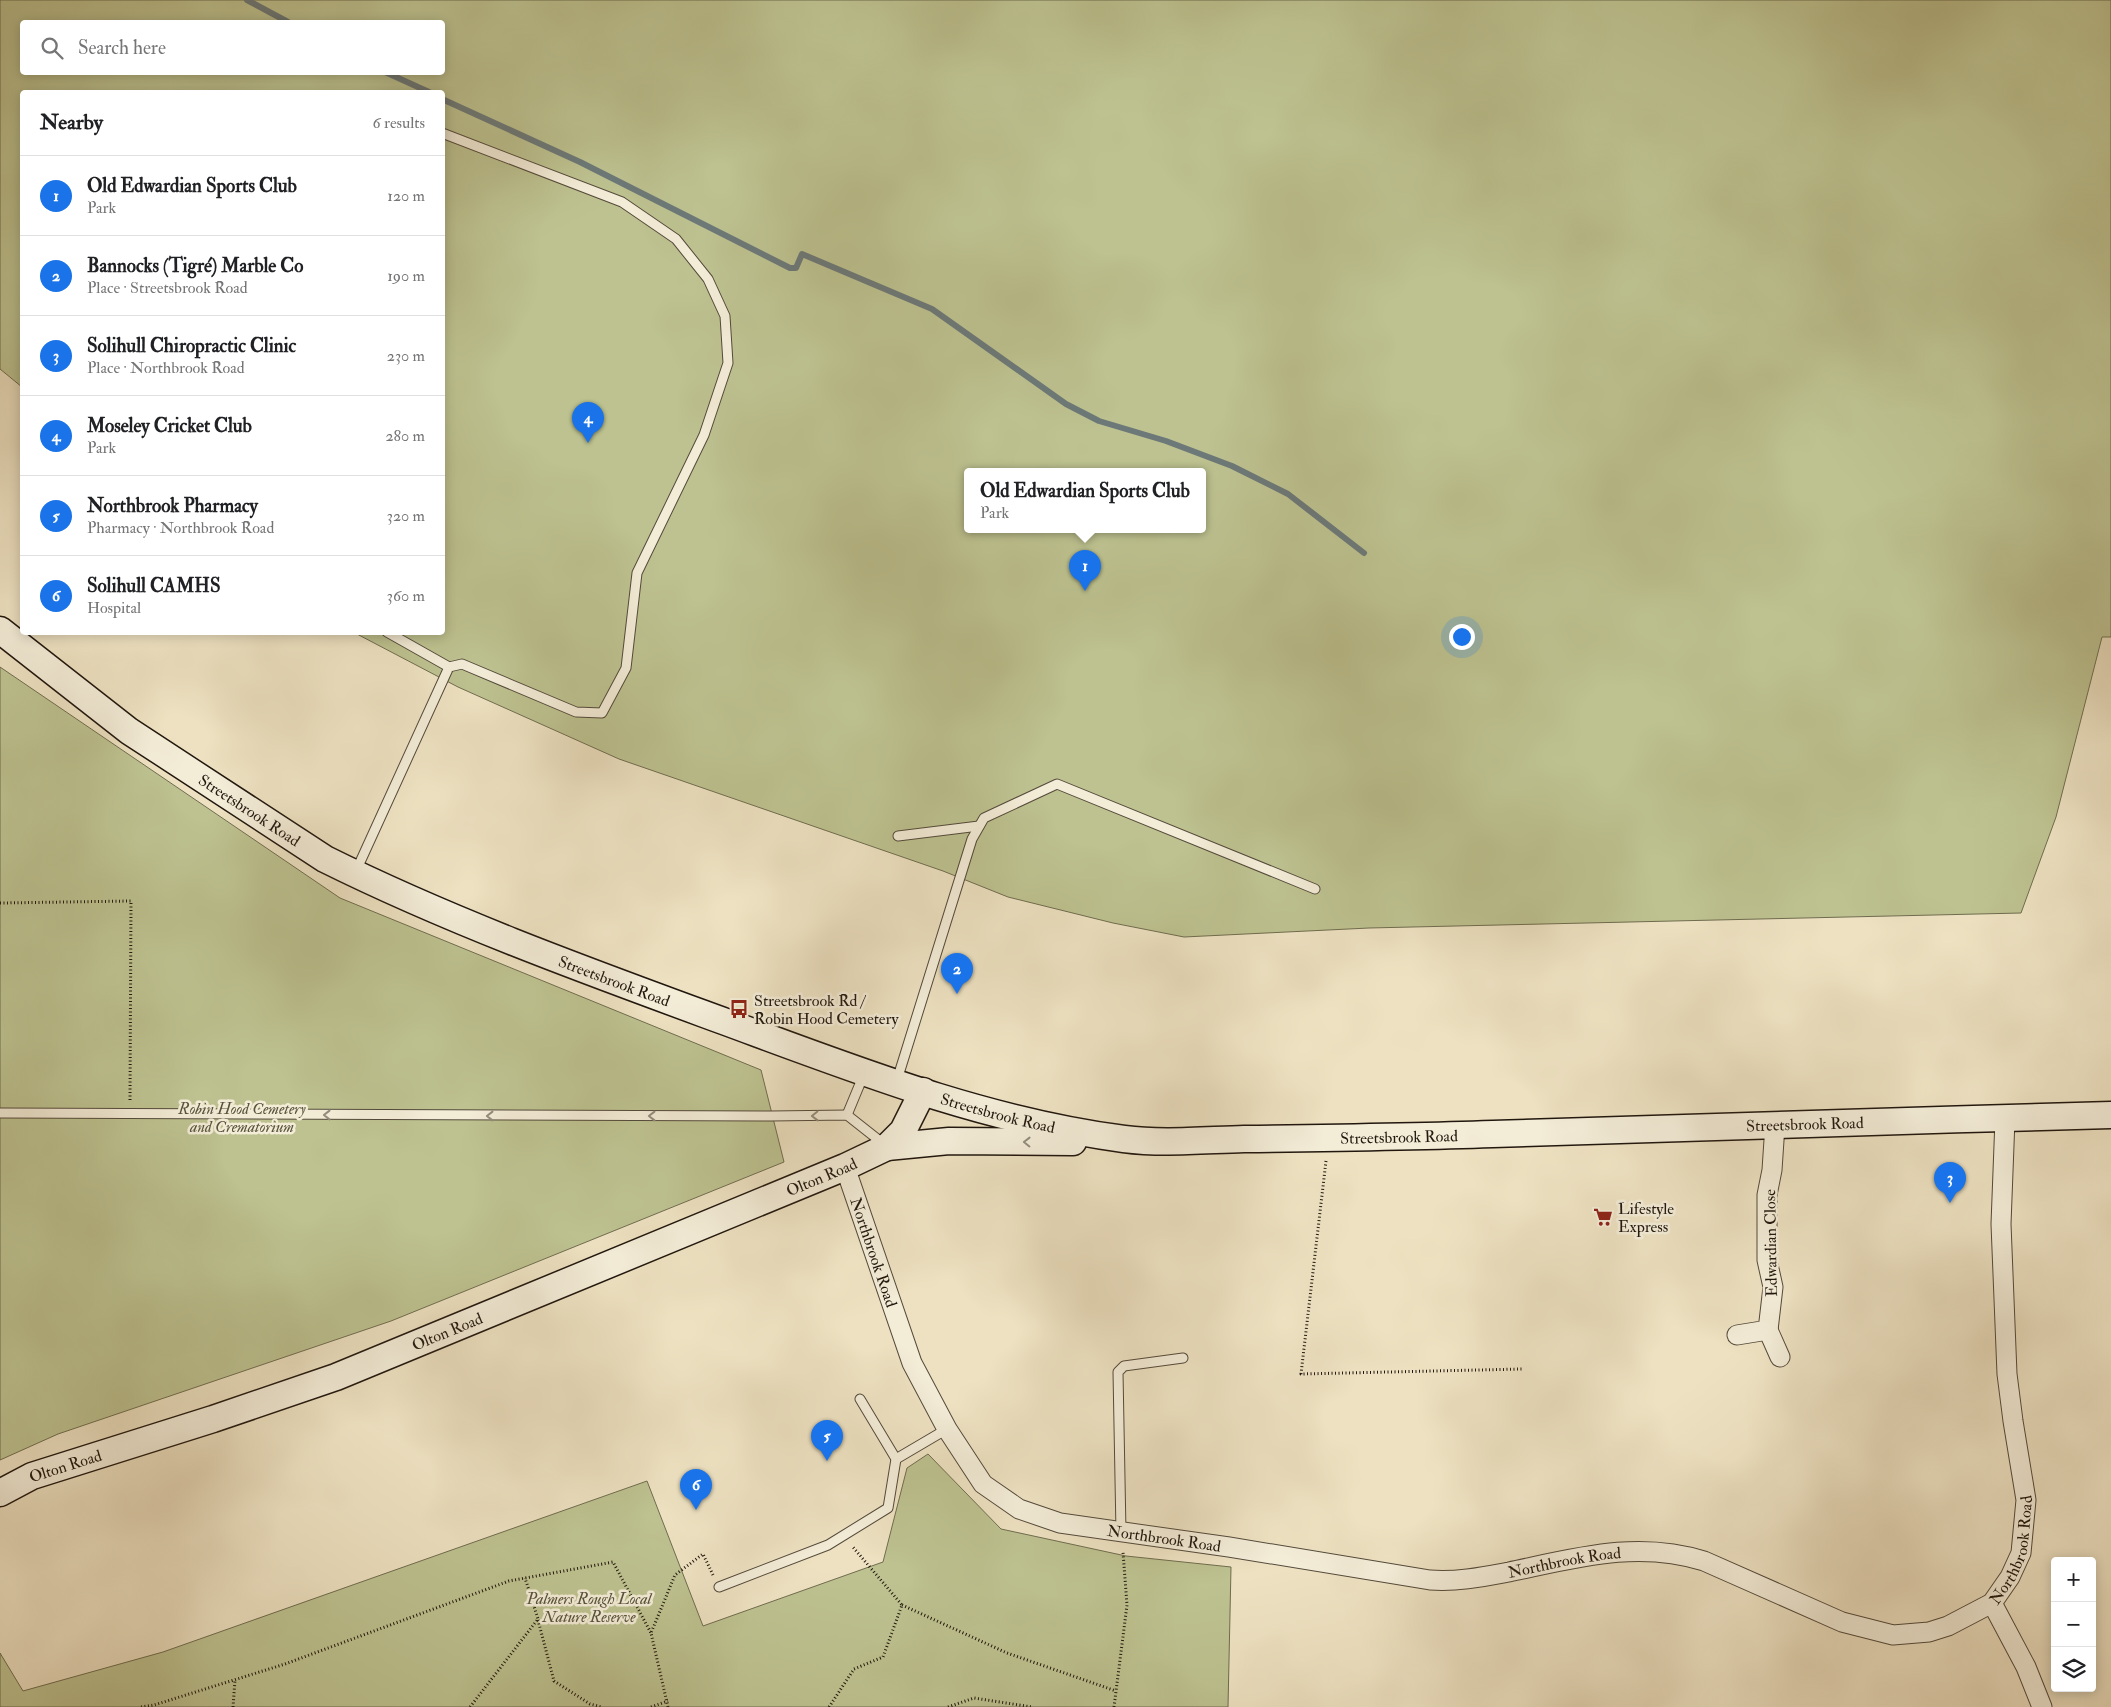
<!DOCTYPE html>
<html lang="en">
<head>
<meta charset="utf-8">
<style>
	:root { --surface:#fff; --page:#f6f6f6; --text:#202124; --muted:#757577; --line:#e0e0e0; --accent:#1a73e8 }
	body { margin:0; font-family:"IM FELL Double Pica",serif; background:var(--page); color:var(--text) }
	.controls { position:absolute; right:15px; bottom:15px; display:grid; overflow:hidden; border-radius:5px; box-shadow:0 2px 12px #0003 }
	.controls button { width:45px; height:45px; display:grid; place-items:center; padding:0; border:0; border-bottom:1px solid var(--line); background:var(--surface); color:var(--text); font:25px sans-serif }
	.you { position:absolute; left:1461px; top:636px; width:18px; height:18px; margin:-12px; border:4px solid #fff; border-radius:50%; background:#1a73e8; box-shadow:0 0 0 8px #1a73e833 }
	.badge { display:grid; place-items:center; width:32px; height:32px; border-radius:50%; background:var(--accent); color:#fff; font-size:16px; font-weight:700 }
	.pin { position:absolute; translate:-50% -41px; filter:drop-shadow(0 1px 2px #0008) }
	.pin::after { content:''; position:absolute; top:26px; width:18px; height:15px; background:inherit; clip-path:polygon(0 0,100% 0,50% 100%) }
	.popup { position:absolute; left:964px; top:468px; width:242px; height:65px; box-sizing:border-box; display:grid; place-content:center; border-radius:5px; background:var(--surface); filter:drop-shadow(0 1px 4px #0005); font-size:16px; white-space:nowrap; color:var(--muted) }
	.popup b { font-size:19px; color:var(--text) }
	.popup::after { content:''; position:absolute; left:50%; top:100%; margin-left:-10px; border:10px solid transparent; border-top-color:var(--surface) }
	.list { margin:0; padding:0; list-style:none }
	h2 { display:flex; justify-content:space-between; align-items:center; height:65px; margin:0; padding:0 20px; font-size:21px }
	h2 small { font-size:16px; font-weight:400; color:var(--muted) }
	.list li { display:grid; grid-template-columns:32px 1fr auto; gap:15px; align-items:center; box-sizing:border-box; height:80px; padding:0 20px; border-top:1px solid var(--line) }
	.list b { display:block; font-size:19px; white-space:nowrap }
	.list p { margin:0; font-size:16px; white-space:nowrap; color:var(--muted) }
	.list em { font-size:16px; font-style:normal; color:var(--muted) }
	.icon { flex:none; width:28px; height:28px; fill:none; stroke:currentColor; stroke-width:2; stroke-linecap:round; stroke-linejoin:round }
	.map { position:relative; flex:none; width:2111px; height:1707px; overflow:hidden }
	.search { position:absolute; background:var(--surface); box-shadow:0 2px 12px #0003; left:20px; top:20px; width:425px; height:55px; display:flex; align-items:center; gap:12px; box-sizing:border-box; padding:0 18px; border-radius:5px; color:var(--muted); font-size:19px }
	.panel { position:absolute; background:var(--surface); box-shadow:0 2px 12px #0003; left:20px; top:90px; width:425px; height:545px; border-radius:5px }
	.map>svg:first-child { display:block }
	.green { fill:#bdc290; stroke:#6f6c4f; fill-rule:evenodd }
	.lines { fill:none; stroke-linecap:round; stroke-linejoin:round }
	.stream { stroke:#6c7978; stroke-width:6 }
	.lane-casing { stroke:#544a3b; stroke-width:11 }
	.street-casing { stroke:#544a3b; stroke-width:21 }
	.secondary-casing { stroke:#21170e; stroke-width:29 }
	.path { stroke:#21170e; stroke-width:3; stroke-dasharray:1 2.5; stroke-linecap:butt }
	.lane { stroke:#f3ecd7; stroke-width:9 }
	.street { stroke:#f3ecd7; stroke-width:19 }
	.secondary { stroke:#f3ecd7; stroke-width:26 }
	.oneway { stroke:#948c7d }
	.labels { text-anchor:middle; stroke-width:5; stroke-linejoin:round; paint-order:stroke }
	.street-label { font-size:16px; fill:#21170e; stroke:#f3ecd7 }
	.poi-label { font-size:16px; fill:#21170e; stroke:#f3ecd7; text-anchor:start }
	.park-label { font-size:16px; font-style:italic; fill:#58533c; stroke:#f3ecd7 }
</style>
</head>
<body>
<div class="map">
<svg width="2111" height="1707" viewBox="0 0 2111 1707">
	<rect width="100%" height="100%" fill="#ede1c1"/>
	<filter id="stains"><feTurbulence type="fractalNoise" baseFrequency=".004" numOctaves="4"/><feColorMatrix values="0 0 0 0 .2 0 0 0 0 .09 0 0 0 0 .02 0 0 0 .5 -.17"/></filter>
	<radialGradient id="worn" r=".72"><stop offset=".6" stop-color="#630" stop-opacity="0"/><stop offset="1" stop-color="#630" stop-opacity=".3"/></radialGradient>
	<g class="green">
		<path d="M0,0H2111V637H2102L2056,817L2021,913L1369,928L1184,937L1113,923L1008,897L943,871L619,759L458,687L355,633L442,632V92H22V387L0,369ZM22,22H442V72H22ZM968,472H1202V530H968Z"/>
		<polygon points="0,667 340,898 761,1070 784,1162 391,1321 58,1434 0,1460"/>
		<polygon points="928,1454 1001,1529 1126,1556 1231,1567 1228,1707 0,1707 0,1653 23,1691 163,1652 647,1481 703,1626 883,1562 907,1468"/>
	</g>
	<g class="lines">
		<g class="stream">
			<polyline points="247,0 288,22"/>
			<polyline points="385,72 429,92"/>
			<polyline points="442,99 580,162 790,268 796,268 802,254 932,309 1066,404 1099,421 1166,441 1232,466 1288,494 1364,553"/>
		</g>
		<g class="lane-casing">
			<g id="lane">
				<polyline points="387,632 449,667"/>
				<polyline points="898,836 979,826"/>
				<polyline points="356,871 449,667 462,664 576,712 602,713 626,668 637,573 704,435 728,363 725,316 708,279 676,239 622,202 442,133"/>
				<polyline points="897,1080 972,839 984,818 1057,784 1315,889"/>
				<polyline points="0,1113 771,1116 847,1115 885,1145"/>
				<polyline points="847,1115 864,1074"/>
				<polyline points="896,1459 947,1429"/>
				<polyline points="1121,1532 1118,1372 1124,1366 1183,1358"/>
				<polyline points="719,1587 828,1545 888,1508 896,1459 860,1399"/>
			</g>
		</g>
		<g class="street-casing">
			<g id="street">
				<path id="s1" d="M845,1167L912,1363L947,1429L983,1484L1019,1509L1060,1523L1229,1547L1430,1580C1457,1582 1482,1577 1509,1572C1576,1558 1637,1540 1704,1561L1842,1622L1893,1635L1929,1632L1948,1626L1992,1603L2010,1577L2021,1553L2026,1500L2013,1421L2007,1374L2001,1224L2005,1119"/>
				<polyline points="1768,1330 1780,1357"/>
				<polyline points="1737,1335 1768,1330 1773,1287 1767,1260 1767,1195 1772,1170 1775,1125"/>
				<polyline points="1992,1603 2026,1667 2042,1707"/>
			</g>
		</g>
		<g class="secondary-casing">
			<g id="secondary">
				<path id="s2" d="M0,630L129,731L325,859C454,923 590,972 726,1022C856,1070 986,1121 1124,1139C1162,1144 1205,1140 1244,1139C1327,1138 1410,1137 1493,1134C1699,1126 1905,1121 2111,1115"/>
				<polyline points="887,1147 949,1141 1073,1142"/>
				<path id="s3" d="M0,1493L32,1476L213,1419L336,1377L845,1167L887,1147L903,1131L923,1091"/>
			</g>
		</g>
		<g class="path">
			<polyline points="0,903 131,901 130,1100"/>
			<polyline points="1326,1161 1301,1374 1522,1369"/>
			<polyline points="902,1605 1007,1653 1116,1691"/>
			<polyline points="538,1620 554,1681 590,1704 602,1707"/>
			<polyline points="141,1707 154,1705 285,1664 509,1581 613,1562 651,1633"/>
			<polyline points="233,1707 235,1680"/>
			<polyline points="470,1707 538,1619 525,1578"/>
			<polyline points="651,1707 668,1701"/>
			<polyline points="668,1707 651,1633 675,1575 703,1554 713,1575"/>
			<polyline points="829,1707 854,1669 883,1657 902,1605 852,1546"/>
			<polyline points="948,1707 974,1698 1032,1707"/>
			<polyline points="1114,1707 1127,1605 1123,1552"/>
		</g>
		<use href="#lane" class="lane"/>
		<use href="#street" class="street"/>
		<use href="#secondary" class="secondary"/>
	</g>
	<defs><path id="oneway-chevron" d="M-2-3.5L2.5 0L-2 3.5" fill="none" stroke-width="1.6" stroke-linecap="round" stroke-linejoin="round" transform="scale(1.25)"/></defs>
	<g class="oneway">
		<use href="#oneway-chevron" transform="translate(327 1115) rotate(-180)"/>
		<use href="#oneway-chevron" transform="translate(490 1116) rotate(-180)"/>
		<use href="#oneway-chevron" transform="translate(652 1116) rotate(-180)"/>
		<use href="#oneway-chevron" transform="translate(815 1116) rotate(179)"/>
		<use href="#oneway-chevron" transform="translate(1027 1142) rotate(-179)"/>
	</g>
	<defs>
		<g id="bus-bare" transform="scale(1.5)"><path d="M-5-6H5V4H4V6H2V4H-2V6H-4V4H-5ZM-3.5-4V0h7V-4ZM-3.5 1.2v1.5H-2V1.2ZM2 1.2v1.5H3.5V1.2Z" fill="#8f2418" stroke="#f3ecd7" stroke-width="2.5" paint-order="stroke"/></g>
		<g id="supermarket-bare" transform="scale(1.5)"><path d="M-6-5.5h2.5l.6 2H6L4.5 2H-2.5L-4.4-4H-6ZM-1.5 3.2a1.3 1.3 0 1 0 .1 0ZM3 3.2a1.3 1.3 0 1 0 .1 0Z" fill="#8f2418" stroke="#f3ecd7" stroke-width="2.5" paint-order="stroke"/></g>
	</defs>
	<g fill-rule="evenodd">
		<use href="#bus-bare" x="739" y="1009"/>
		<use href="#supermarket-bare" x="1603" y="1217"/>
	</g>
	<g class="labels">
		<g class="street-label">
			<text dy="6" stroke="none"><textPath href="#s2" startOffset="308">Streetsbrook Road</textPath></text>
			<text dy="6" stroke="none"><textPath href="#s2" startOffset="712">Streetsbrook Road</textPath></text>
			<text dy="6" stroke="none"><textPath href="#s2" startOffset="1118">Streetsbrook Road</textPath></text>
			<text dy="6" stroke="none"><textPath href="#s2" startOffset="1928">Streetsbrook Road</textPath></text>
			<text dy="6" stroke="none"><textPath href="#s2" startOffset="1522">Streetsbrook Road</textPath></text>
			<text dy="6" stroke="none"><textPath href="#s3" startOffset="881">Olton Road</textPath></text>
			<text transform="translate(1770 1243) rotate(-91)" y="6">Edwardian Close</text>
			<text dy="6" stroke="none"><textPath href="#s1" startOffset="90">Northbrook Road</textPath></text>
			<text dy="6" stroke="none"><textPath href="#s3" startOffset="476">Olton Road</textPath></text>
			<text dy="6" stroke="none"><textPath href="#s3" startOffset="71">Olton Road</textPath></text>
			<text dy="6" stroke="none"><textPath href="#s1" startOffset="540">Northbrook Road</textPath></text>
			<text dy="6" stroke="none"><textPath href="#s1" startOffset="1454">Northbrook Road</textPath></text>
			<text dy="6" stroke="none"><textPath href="#s1" startOffset="945">Northbrook Road</textPath></text>
		</g>
		<g class="poi-label">
			<text x="754" y="1006">Streetsbrook Rd /<tspan x="754" dy="18">Robin Hood Cemetery</tspan></text>
			<text x="1618" y="1214">Lifestyle<tspan x="1618" dy="18">Express</tspan></text>
		</g>
		<g class="park-label">
			<text x="242" y="1114">Robin Hood Cemetery<tspan x="242" dy="18">and Crematorium</tspan></text>
			<text x="589" y="1604">Palmers Rough Local<tspan x="589" dy="18">Nature Reserve</tspan></text>
		</g>
	</g>
	<rect width="100%" height="100%" filter="url(#stains)"/>
	<rect width="100%" height="100%" fill="url(#worn)"/>
</svg>
<div class="controls">
<button>+</button>
<button>−</button>
<button><svg class="icon" aria-label="layers" viewBox="0 0 24 24"><path d="M12 4l9 5-9 5-9-5zM3 14l9 5 9-5"/></svg></button>
</div>
<div class="you"></div>
<div class="pin badge" style="left:1085px;top:591px">1</div>
<div class="popup"><b>Old Edwardian Sports Club</b>Park</div>
<div class="pin badge" style="left:957px;top:994px">2</div>
<div class="pin badge" style="left:1950px;top:1203px">3</div>
<div class="pin badge" style="left:588px;top:443px">4</div>
<div class="pin badge" style="left:827px;top:1461px">5</div>
<div class="pin badge" style="left:696px;top:1510px">6</div>
<div class="search"><svg class="icon" aria-label="search" viewBox="0 0 24 24"><circle cx="10" cy="10" r="6"/><path d="M15 15l6 6"/></svg>Search here</div>
<section class="panel">
<h2>Nearby<small>6 results</small></h2>
<ul class="list">
<li><span class="badge">1</span><div><b>Old Edwardian Sports Club</b><p>Park</p></div><em>120 m</em></li>
<li><span class="badge">2</span><div><b>Bannocks (Tigré) Marble Co</b><p>Place · Streetsbrook Road</p></div><em>190 m</em></li>
<li><span class="badge">3</span><div><b>Solihull Chiropractic Clinic</b><p>Place · Northbrook Road</p></div><em>230 m</em></li>
<li><span class="badge">4</span><div><b>Moseley Cricket Club</b><p>Park</p></div><em>280 m</em></li>
<li><span class="badge">5</span><div><b>Northbrook Pharmacy</b><p>Pharmacy · Northbrook Road</p></div><em>320 m</em></li>
<li><span class="badge">6</span><div><b>Solihull CAMHS</b><p>Hospital</p></div><em>360 m</em></li>
</ul>
</section>
</div>
</body>
</html>
